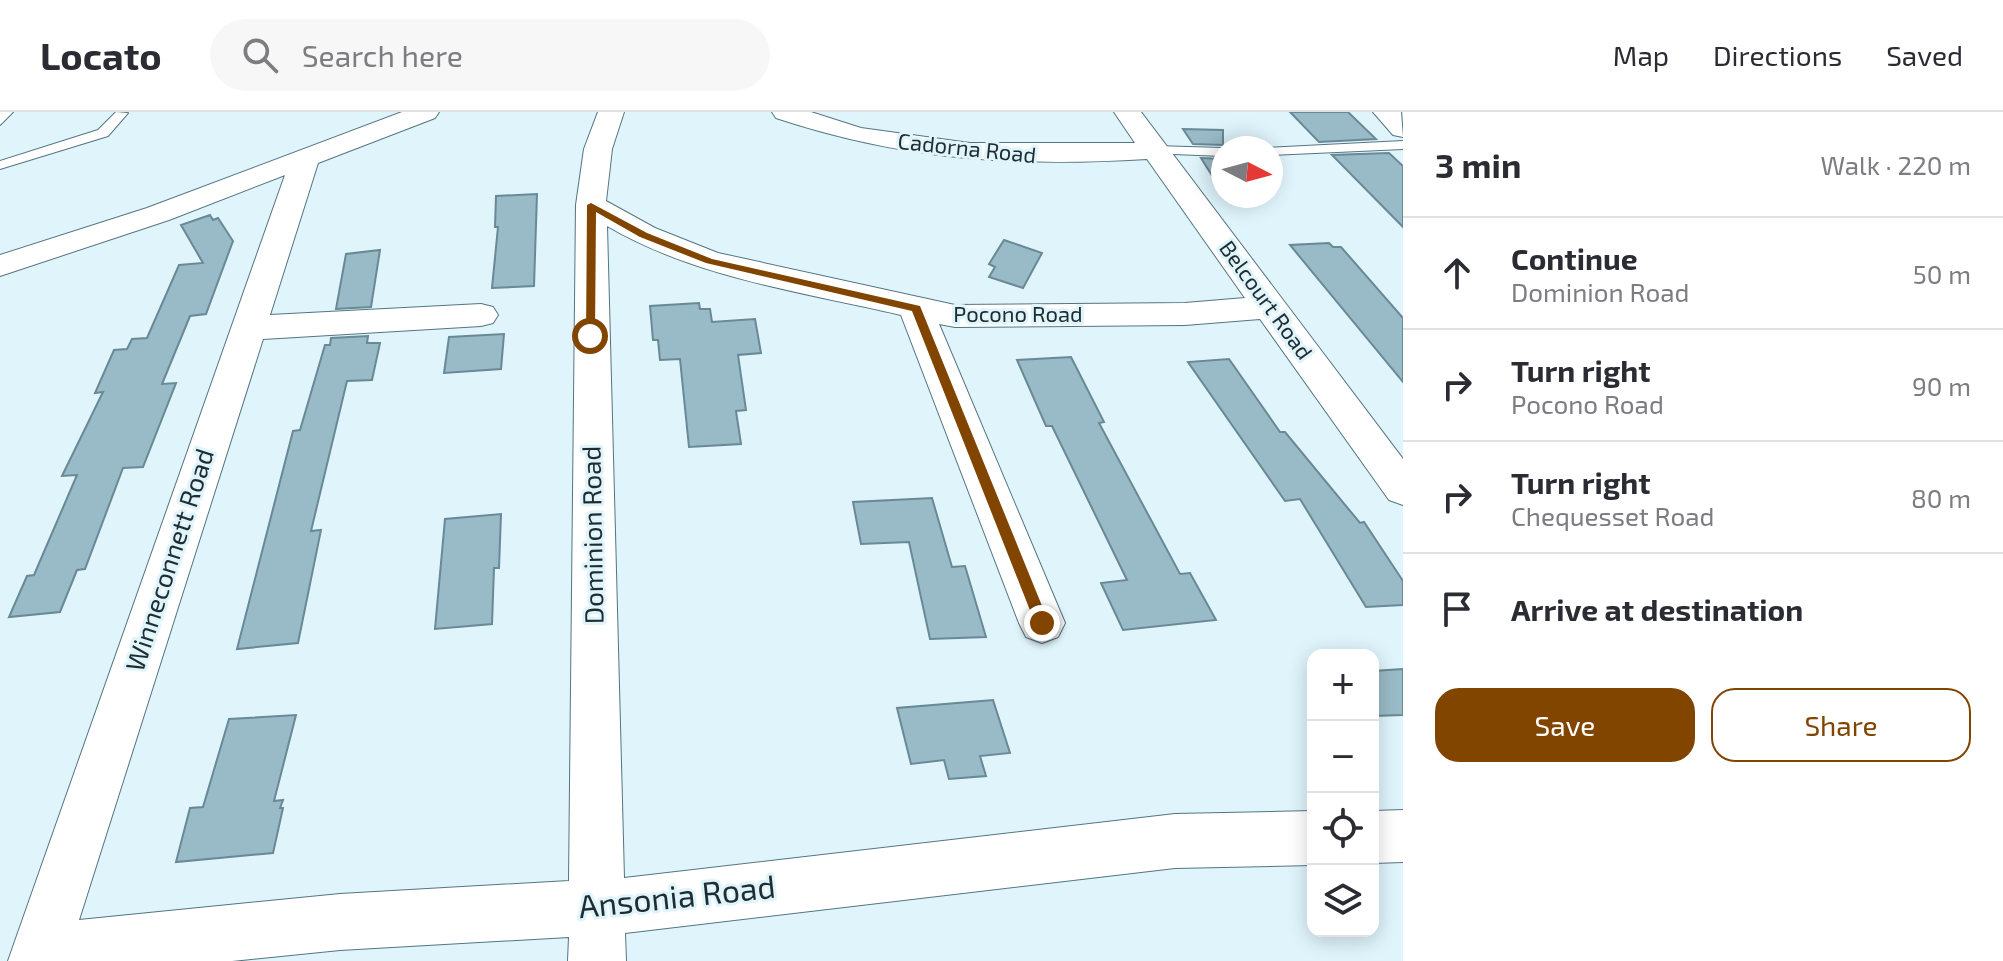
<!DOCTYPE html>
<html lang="en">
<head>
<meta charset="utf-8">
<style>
	:root { --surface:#fff; --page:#f7f7f7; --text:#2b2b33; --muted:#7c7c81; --line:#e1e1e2; --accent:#824500 }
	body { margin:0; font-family:"Exo 2",sans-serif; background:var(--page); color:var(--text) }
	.controls { position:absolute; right:24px; bottom:24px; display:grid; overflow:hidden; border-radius:16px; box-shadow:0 4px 20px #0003 }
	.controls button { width:72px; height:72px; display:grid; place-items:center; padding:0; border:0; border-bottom:2px solid var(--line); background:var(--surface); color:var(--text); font:40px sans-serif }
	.compass { position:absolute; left:1211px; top:24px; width:72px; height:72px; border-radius:50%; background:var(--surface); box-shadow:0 4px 20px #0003; rotate:96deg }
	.stop { position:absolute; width:24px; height:24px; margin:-18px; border:6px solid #824500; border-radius:50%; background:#fff }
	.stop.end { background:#824500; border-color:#fff; box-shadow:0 2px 8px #0008 }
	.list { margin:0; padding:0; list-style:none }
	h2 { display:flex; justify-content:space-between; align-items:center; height:104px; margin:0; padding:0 32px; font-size:34px }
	h2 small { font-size:26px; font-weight:400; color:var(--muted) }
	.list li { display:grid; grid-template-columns:52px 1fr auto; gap:24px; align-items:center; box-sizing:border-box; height:112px; padding:0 32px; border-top:2px solid var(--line) }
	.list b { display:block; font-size:30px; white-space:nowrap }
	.list p { margin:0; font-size:26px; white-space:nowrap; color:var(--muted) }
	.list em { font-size:26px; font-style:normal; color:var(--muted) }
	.actions { display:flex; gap:16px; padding:24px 32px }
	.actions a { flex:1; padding:18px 0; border:2px solid var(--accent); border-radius:24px; text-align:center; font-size:28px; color:var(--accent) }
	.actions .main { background:var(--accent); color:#fff }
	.icon { flex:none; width:44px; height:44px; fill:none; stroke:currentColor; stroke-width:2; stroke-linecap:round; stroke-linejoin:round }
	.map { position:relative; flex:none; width:1403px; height:849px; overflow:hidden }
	header { display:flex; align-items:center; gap:48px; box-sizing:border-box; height:112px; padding:0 40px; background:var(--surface); border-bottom:2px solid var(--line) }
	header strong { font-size:38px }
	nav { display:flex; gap:44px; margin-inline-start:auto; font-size:28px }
	.search { width:560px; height:72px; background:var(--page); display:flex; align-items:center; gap:20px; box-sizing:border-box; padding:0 28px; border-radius:44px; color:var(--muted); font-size:30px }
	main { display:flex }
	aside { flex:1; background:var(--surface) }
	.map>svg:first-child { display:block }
	.building { fill:#99bbc7; stroke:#688995; stroke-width:2 }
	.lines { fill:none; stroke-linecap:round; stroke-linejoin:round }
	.lane-casing { stroke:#547580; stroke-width:2 }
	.street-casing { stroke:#547580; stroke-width:2 }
	.lane { fill:#fff; fill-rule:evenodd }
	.street { fill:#fff; fill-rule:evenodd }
	.route { fill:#824500 }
	.labels { text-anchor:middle; stroke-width:6; stroke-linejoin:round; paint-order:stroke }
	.far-street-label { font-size:22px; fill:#1f2d32; stroke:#dff4fb }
	.street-label { font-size:26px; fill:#1f2d32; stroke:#dff4fb }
	.near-street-label { font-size:32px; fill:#1f2d32; stroke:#dff4fb }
</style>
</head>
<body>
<header>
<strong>Locato</strong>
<div class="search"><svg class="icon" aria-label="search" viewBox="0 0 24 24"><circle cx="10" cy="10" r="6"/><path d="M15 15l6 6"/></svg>Search here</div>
<nav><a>Map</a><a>Directions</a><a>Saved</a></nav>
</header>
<main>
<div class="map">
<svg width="1403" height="849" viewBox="0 0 1403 849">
	<rect width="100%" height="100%" fill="#dff4fb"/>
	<g class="building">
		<polygon points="1290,0 1348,0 1376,27 1319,30"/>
		<polygon points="1183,17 1223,18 1223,33 1193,32"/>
		<polygon points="1389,41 1403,54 1403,115 1332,43"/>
		<polygon points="1201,46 1223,47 1223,81"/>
		<polygon points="537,82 534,174 492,176 498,115 495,115 496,84"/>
		<polygon points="210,103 213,108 218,106 233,129 206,202 190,204 162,272 176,271 143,355 123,356 85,457 77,458 60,500 9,505 27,464 34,463 77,363 62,364 103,280 95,281 114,238 127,237 132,227 147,226 179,153 203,151 181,113"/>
		<polygon points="1004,128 1042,141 1023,176 989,165 995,155 989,152"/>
		<polygon points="1329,131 1333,135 1341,135 1403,206 1403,270 1290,133"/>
		<polygon points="380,138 371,195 336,197 346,142"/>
		<polygon points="699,191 700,197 710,197 712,210 755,207 761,241 738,243 746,298 736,299 741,332 689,335 680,247 660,248 658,228 653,228 650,194"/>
		<polygon points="504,222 501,257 444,261 449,225"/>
		<polygon points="368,224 367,231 380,231 372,268 347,269 311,419 321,418 298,531 237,537 293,319 300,318 325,233 330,233 331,226"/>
		<polygon points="1071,245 1104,310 1099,311 1180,462 1190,461 1216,508 1123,518 1101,471 1127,468 1052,314 1046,314 1017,248"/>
		<polygon points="1229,247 1280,320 1285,320 1360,411 1364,410 1403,469 1403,493 1366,495 1300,387 1285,389 1188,250"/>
		<polygon points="932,386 952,455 965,454 986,525 930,527 909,430 861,432 853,390"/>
		<polygon points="501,402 499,456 494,456 492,512 435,517 445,407"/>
		<polygon points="1403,557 1403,603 1373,604 1373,559"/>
		<polygon points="993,588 1010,641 980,644 986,664 949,667 944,648 911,652 897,596"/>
		<polygon points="296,603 274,689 283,688 280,696 283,696 273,741 176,750 190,696 203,695 229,607"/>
	</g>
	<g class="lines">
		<g class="lane-casing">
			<g id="lane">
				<polygon points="13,0 0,13 0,0"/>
				<polygon points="116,0 128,1 108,24 0,57 0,49 98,18"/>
				<polygon points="1403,29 1403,37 1271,43 1271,36 1267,36"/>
				<polygon points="1154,34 1223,36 1223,44 1149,41 1147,38"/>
			</g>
		</g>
		<g class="street-casing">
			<g id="street">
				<path d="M402,0H439L435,6L318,51L270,203L481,192L493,195L498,203L493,211L481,214L263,227L79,808L340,782L569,769L576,93L584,37L598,0H624L612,37L606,89L655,116L718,141L955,193L1185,191L1245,186L1147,47C1014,55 903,48 776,6L772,0H811L861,16L970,31H1135L1114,0H1141L1403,347V393L1389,388L1260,207L1185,213L955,215L939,212L1065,511L1058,525L1042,531L1026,525L1019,511L901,203C802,180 696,166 607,114L624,766L1175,702L1313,699V753L1175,756L625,821L626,849H568L569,825L340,838L232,849H8L285,63L169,108L0,164V143L147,96Z"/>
				<polygon points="1373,0 1401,0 1403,25 1393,23"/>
				<polygon points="1403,698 1403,750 1373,751 1373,699"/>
			</g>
		</g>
		<use href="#lane" class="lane"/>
		<use href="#street" class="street"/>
	</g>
	<polygon class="route" points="591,91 647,121 712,147 920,194 1049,511 1047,516 1042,518 1035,511 912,199 706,151 640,125 596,100 595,224 586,227 587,93"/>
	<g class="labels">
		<g class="far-street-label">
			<text transform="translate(967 36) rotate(6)" y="8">Cadorna Road</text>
			<text transform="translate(1266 188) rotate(54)" y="8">Belcourt Road</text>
			<text x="1018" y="210">Pocono Road</text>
		</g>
		<g class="street-label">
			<text transform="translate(593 423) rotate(-91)" y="9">Dominion Road</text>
			<text transform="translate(170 448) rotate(-72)" y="9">Winneconnett Road</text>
		</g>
		<g class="near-street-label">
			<text transform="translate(677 785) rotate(-6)" y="11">Ansonia Road</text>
		</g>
	</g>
</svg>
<div class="controls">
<button>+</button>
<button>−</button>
<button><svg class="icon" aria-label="locate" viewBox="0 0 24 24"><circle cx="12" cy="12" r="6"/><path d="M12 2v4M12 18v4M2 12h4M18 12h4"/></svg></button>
<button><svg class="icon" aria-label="layers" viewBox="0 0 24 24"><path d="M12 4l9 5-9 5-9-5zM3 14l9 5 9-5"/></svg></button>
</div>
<svg class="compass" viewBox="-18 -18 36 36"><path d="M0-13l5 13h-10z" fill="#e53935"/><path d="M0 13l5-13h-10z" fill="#7c7c81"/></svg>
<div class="stop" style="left:590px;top:224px"></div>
<div class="stop end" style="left:1042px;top:511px"></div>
</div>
<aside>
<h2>3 min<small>Walk · 220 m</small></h2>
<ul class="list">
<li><svg class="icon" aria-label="ahead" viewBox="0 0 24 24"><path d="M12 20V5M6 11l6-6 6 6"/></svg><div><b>Continue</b><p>Dominion Road</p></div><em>50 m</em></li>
<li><svg class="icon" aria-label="right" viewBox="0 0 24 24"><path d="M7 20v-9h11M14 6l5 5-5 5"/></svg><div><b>Turn right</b><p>Pocono Road</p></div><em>90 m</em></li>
<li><svg class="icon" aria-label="right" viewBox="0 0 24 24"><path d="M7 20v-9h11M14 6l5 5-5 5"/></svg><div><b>Turn right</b><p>Chequesset Road</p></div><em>80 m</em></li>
<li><svg class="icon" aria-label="arrive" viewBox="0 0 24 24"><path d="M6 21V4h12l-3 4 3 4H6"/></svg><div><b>Arrive at destination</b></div></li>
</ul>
<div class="actions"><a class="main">Save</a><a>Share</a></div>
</aside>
</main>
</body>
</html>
